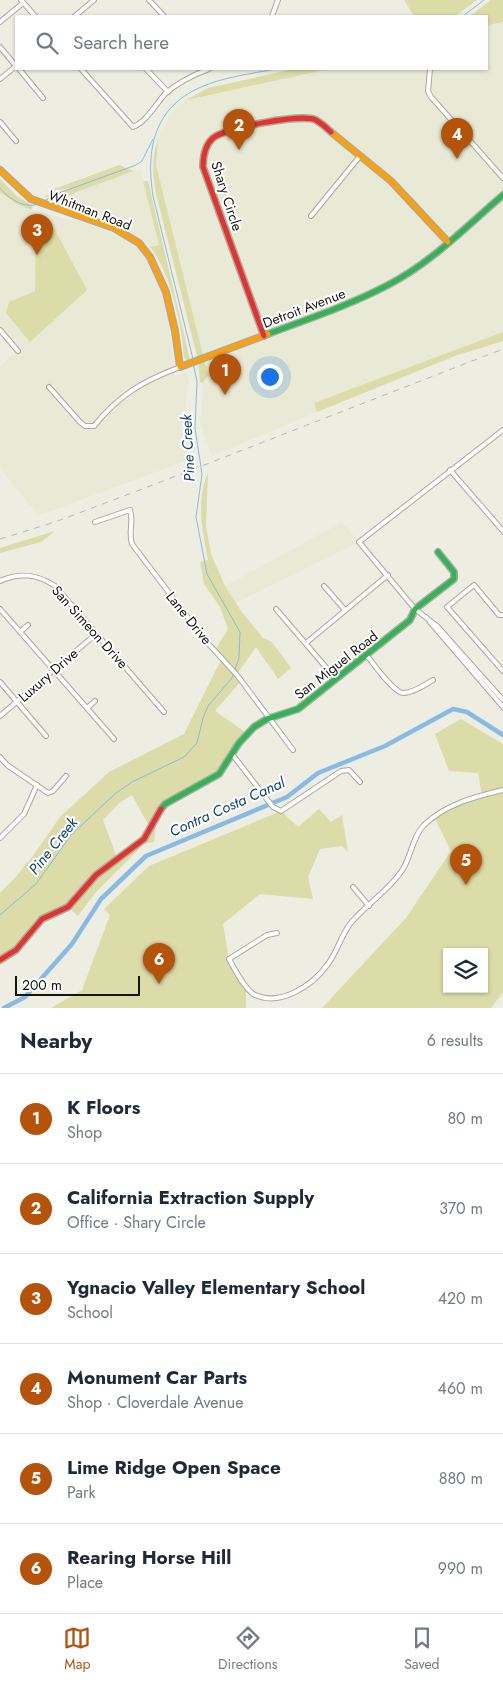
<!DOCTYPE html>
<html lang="en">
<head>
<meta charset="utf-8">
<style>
	:root { --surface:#fff; --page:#f6f6f7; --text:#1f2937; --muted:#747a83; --line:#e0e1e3; --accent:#b45309 }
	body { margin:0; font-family:Jost,sans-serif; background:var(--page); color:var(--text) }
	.controls { position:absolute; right:15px; bottom:15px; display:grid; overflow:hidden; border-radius:0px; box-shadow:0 1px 4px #0004 }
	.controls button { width:45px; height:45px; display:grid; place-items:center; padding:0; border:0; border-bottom:1px solid var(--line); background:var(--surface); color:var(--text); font:25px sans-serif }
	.scale { position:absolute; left:15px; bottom:12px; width:125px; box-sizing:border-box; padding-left:5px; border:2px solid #15150e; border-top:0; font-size:14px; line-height:18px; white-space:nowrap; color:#15150e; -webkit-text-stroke:4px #fff; paint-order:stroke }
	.you { position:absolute; left:269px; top:376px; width:18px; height:18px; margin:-12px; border:4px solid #fff; border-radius:50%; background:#1a73e8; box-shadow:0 0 0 8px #1a73e833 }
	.badge { display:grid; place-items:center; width:32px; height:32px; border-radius:50%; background:var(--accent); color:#fff; font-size:16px; font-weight:700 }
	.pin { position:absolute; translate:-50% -41px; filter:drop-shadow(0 1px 2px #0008) }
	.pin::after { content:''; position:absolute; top:26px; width:18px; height:15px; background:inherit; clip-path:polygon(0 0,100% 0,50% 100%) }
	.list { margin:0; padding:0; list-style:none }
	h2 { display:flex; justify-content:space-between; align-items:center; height:65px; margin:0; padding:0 20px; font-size:21px }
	h2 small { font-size:16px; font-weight:400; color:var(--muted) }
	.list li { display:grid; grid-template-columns:32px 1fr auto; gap:15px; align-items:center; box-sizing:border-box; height:90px; padding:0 20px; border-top:1px solid var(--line) }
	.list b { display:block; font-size:19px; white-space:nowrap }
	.list p { margin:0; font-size:16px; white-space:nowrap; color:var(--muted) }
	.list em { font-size:16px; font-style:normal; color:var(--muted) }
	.icon { flex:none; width:28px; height:28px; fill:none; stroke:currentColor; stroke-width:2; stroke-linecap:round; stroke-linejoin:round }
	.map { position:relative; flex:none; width:503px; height:1008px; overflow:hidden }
	.search { position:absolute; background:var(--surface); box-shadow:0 1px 4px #0004; left:15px; right:15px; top:15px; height:55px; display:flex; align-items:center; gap:12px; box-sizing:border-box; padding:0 18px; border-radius:0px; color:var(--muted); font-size:19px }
	.sheet { height:605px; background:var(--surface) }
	nav { display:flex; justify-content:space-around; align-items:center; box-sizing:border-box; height:70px; border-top:1px solid var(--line); background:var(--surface); font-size:14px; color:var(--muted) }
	nav a { display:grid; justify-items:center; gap:2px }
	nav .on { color:var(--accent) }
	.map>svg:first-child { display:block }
	.built { fill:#e9ead5 }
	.green { fill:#dbdca8; fill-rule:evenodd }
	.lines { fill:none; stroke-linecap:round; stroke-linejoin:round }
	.stream { stroke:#88bae6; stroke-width:1 }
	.canal { stroke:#88bae6; stroke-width:4.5 }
	.street-casing { stroke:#a9a9a1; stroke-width:6 }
	.fast-casing { stroke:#a9a9a1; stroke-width:8 }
	.slow-casing { stroke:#a9a9a1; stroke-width:8 }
	.jam-casing { stroke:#a9a9a1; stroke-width:8 }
	.street { stroke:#fcfcfb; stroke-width:4 }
	.fast { stroke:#30b455; stroke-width:5 }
	.slow { stroke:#ff9f0a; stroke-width:5 }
	.jam { stroke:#e5322d; stroke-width:5 }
	.rail { stroke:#b8b8b6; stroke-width:1; stroke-dasharray:6 6; stroke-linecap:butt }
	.labels { text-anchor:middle; stroke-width:4; stroke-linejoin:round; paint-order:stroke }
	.street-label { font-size:14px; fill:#15150e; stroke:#fff }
	.water-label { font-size:15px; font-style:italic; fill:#104571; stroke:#fff }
</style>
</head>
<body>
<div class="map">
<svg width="503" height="1008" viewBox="0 0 503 1008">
	<rect width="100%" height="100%" fill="#edede2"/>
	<g class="built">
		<polygon points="503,22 503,332 315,403 317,412 212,456 200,422 203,383 208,375 156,165 158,139 171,113 186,100 209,93 329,69 487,69 487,25"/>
		<polygon points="140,169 159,245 150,247 124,227 53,201"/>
		<polygon points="0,192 17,204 31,210 85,223 128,239 150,260 162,292 168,319 175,376 186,372 189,382 181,431 188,460 43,514 37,513 0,469 0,367 17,351 0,330"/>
		<polygon points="342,522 359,542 236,603 225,586"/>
	</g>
	<g class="green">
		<polygon points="404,0 477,0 455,16 414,16"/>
		<polygon points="491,0 503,0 503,22 487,25 487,16 470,16"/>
		<polygon points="294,69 329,69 186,100 208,88"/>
		<path d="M158,139L156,165L208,375L203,383L200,382L198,360L156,194C153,175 151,158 158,139Z"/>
		<polygon points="119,165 134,171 55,200 44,196 71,188 46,192"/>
		<polygon points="0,179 17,196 33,206 31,210 17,204 0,192"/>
		<path d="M143,181H148L190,360L188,361L184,358C182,325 171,273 150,247L159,245Z"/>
		<polygon points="36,222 54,228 87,290 30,342 6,313 9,302 35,291"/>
		<polygon points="503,332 503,341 455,356 317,412 314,403"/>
		<path d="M208,472L206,526L211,554L225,586L241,611L263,638L272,642L291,668L278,679L256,647L237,674L241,681L215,711L248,734L219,774L165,804L157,813L154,842L144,844L95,893L78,916L68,907L41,921L16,950L0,960V893L17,876L27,862L28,863L60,817L109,772L184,734L222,658L215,650L228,629L220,607L204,584L200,562L208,560C202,527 196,504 208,472ZM132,795L150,828L133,850L118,860L103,820L119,803Z"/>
		<polygon points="55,531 41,542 0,553 0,548"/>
		<path d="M461,719L503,744V992L491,1008H322L406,918L451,851L434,817L454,805L482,795L478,773L449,771L435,734ZM447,952H484V989H447Z"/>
		<polygon points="319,809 331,822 342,815 348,852 342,846 320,849 308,877 313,899 260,894 223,924 229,959 246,987 246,1008 51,1008 82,990 110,915 104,909 149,866 281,811 298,827"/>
	</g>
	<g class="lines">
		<g class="stream">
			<polyline points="463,16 484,0"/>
			<path d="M0,188C9,199 24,209 38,204"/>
			<polyline points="44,201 59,193 136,165 142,161 153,139"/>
			<path d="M193,359L153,196C146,150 153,108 201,87C223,77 251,74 275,69"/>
			<polyline points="0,915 36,884 71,835 116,793 132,782 184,757 197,743 203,718 208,706 232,678 239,658 240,632 207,574 196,517 202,474 195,428 197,381 193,363"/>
		</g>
		<polyline class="canal" points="4,1008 25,997 72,944 101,899 146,856 287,797 318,773 385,746 453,709 467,712 503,735"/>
		<g class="street-casing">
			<g id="street">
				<polyline points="21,0 35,16"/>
				<polyline points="149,0 164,16"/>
				<polyline points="75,16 94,0"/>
				<polyline points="272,16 278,0"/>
				<polyline points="0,22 23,3"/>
				<polyline points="0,47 16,66"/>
				<polyline points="19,69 43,98"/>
				<path d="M81,69L133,127C146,122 155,105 165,94C178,82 193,75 209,69"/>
				<polyline points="146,69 168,92"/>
				<polyline points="430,69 428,91 431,97 503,178"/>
				<polyline points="0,79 16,66"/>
				<polyline points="0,122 16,141"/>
				<polyline points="311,216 360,156"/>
				<polyline points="0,330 18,351"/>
				<path d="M49,387L80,422L85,426H94C119,395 143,381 180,367"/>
				<polyline points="503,430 359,542 415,609 437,626 503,700"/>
				<polyline points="450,470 503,531"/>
				<path d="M95,522L130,510C134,521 128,532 132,544L205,640L237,675L293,750"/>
				<path d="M0,581C20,572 37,574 55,586L164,712"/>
				<polyline points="324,586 345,610"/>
				<polyline points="0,609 114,739"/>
				<polyline points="276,609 336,679"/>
				<polyline points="503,615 499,615 474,585 447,607 503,671"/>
				<polyline points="430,622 503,707"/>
				<polyline points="20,632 28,625"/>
				<polyline points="306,643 388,575"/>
				<path d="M367,656C374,664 393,692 403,693C413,693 425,685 433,680"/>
				<polyline points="0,682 46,736"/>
				<polyline points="87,708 95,701"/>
				<polyline points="0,716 96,634"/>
				<polyline points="232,754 273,807 281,811 341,771 349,770 360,782"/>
				<polyline points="0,757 7,765 48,793 53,791 66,776"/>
				<polyline points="0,838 24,814 37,785"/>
				<polyline points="353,887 369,906"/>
				<path d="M277,933L267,935L229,959C236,971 242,985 253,994C280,1008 313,985 328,964C337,952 341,936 350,924C366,904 389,891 403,869C411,856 413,836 424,825C446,804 474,797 503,790"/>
			</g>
		</g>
		<g class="fast-casing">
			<g id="fast">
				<path d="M268,334C308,319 350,305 388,285C431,263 467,226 503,195"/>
				<polyline points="161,809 165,804 219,774 239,743 254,727 267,719 298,709 410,620 415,609 454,579 454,572 438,552"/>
			</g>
		</g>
		<g class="slow-casing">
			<g id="slow">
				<polyline points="331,132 391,181 448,242"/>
				<polyline points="0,170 31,199 114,228 139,243 150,257 166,292 175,331 180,367 268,334"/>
			</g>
		</g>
		<g class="jam-casing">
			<g id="jam">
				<path d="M264,336L203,167C203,157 205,145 213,138C225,128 302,113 316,120C321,123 327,128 331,132"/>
				<polyline points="0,960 16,950 42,919 68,907 96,875 144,839 161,809"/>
			</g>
		</g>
		<use href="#street" class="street"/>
		<use href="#fast" class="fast"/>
		<use href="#slow" class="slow"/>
		<use href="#jam" class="jam"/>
		<polyline class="rail" points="0,539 55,522 145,488 503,349"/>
	</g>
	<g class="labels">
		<g class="street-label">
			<text transform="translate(227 196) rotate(72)" y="5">Shary Circle</text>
			<text transform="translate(90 210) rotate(21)" y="5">Whitman Road</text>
			<text transform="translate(304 308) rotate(-21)" y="5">Detroit Avenue</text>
			<text transform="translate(189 618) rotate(51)" y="5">Lane Drive</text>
			<text transform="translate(90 627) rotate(48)" y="5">San Simeon Drive</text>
			<text transform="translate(336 665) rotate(-38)" y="5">San Miguel Road</text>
			<text transform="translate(48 675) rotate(-41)" y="5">Luxury Drive</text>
		</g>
		<g class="water-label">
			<text transform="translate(188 448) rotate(-93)" y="5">Pine Creek</text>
			<text transform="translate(227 807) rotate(-24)" y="5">Contra Costa Canal</text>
			<text transform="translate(53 846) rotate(-51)" y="5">Pine Creek</text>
		</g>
	</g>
</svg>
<div class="controls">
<button><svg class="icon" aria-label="layers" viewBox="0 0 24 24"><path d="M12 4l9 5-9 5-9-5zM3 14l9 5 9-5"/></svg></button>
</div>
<div class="scale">200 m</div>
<div class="you"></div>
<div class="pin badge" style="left:225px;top:395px">1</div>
<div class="pin badge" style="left:239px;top:150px">2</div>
<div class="pin badge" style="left:37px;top:255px">3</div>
<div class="pin badge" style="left:457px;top:159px">4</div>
<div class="pin badge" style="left:466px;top:885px">5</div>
<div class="pin badge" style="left:159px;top:984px">6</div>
<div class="search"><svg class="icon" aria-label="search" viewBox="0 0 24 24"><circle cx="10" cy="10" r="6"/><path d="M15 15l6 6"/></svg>Search here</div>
</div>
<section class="sheet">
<h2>Nearby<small>6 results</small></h2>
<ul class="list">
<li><span class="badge">1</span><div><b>K Floors</b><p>Shop</p></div><em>80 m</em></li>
<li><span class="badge">2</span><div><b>California Extraction Supply</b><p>Office · Shary Circle</p></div><em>370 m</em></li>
<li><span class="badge">3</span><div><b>Ygnacio Valley Elementary School</b><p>School</p></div><em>420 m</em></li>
<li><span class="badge">4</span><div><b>Monument Car Parts</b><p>Shop · Cloverdale Avenue</p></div><em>460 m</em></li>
<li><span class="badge">5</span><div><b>Lime Ridge Open Space</b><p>Park</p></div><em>880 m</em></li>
<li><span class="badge">6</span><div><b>Rearing Horse Hill</b><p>Place</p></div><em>990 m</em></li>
</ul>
</section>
<nav>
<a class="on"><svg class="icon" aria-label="map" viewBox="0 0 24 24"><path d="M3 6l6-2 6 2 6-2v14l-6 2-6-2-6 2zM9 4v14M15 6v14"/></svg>Map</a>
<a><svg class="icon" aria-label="directions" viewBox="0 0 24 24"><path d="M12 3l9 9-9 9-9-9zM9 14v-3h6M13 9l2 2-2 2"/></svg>Directions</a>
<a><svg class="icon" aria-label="saved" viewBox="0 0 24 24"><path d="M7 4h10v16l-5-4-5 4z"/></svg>Saved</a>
</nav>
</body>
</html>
